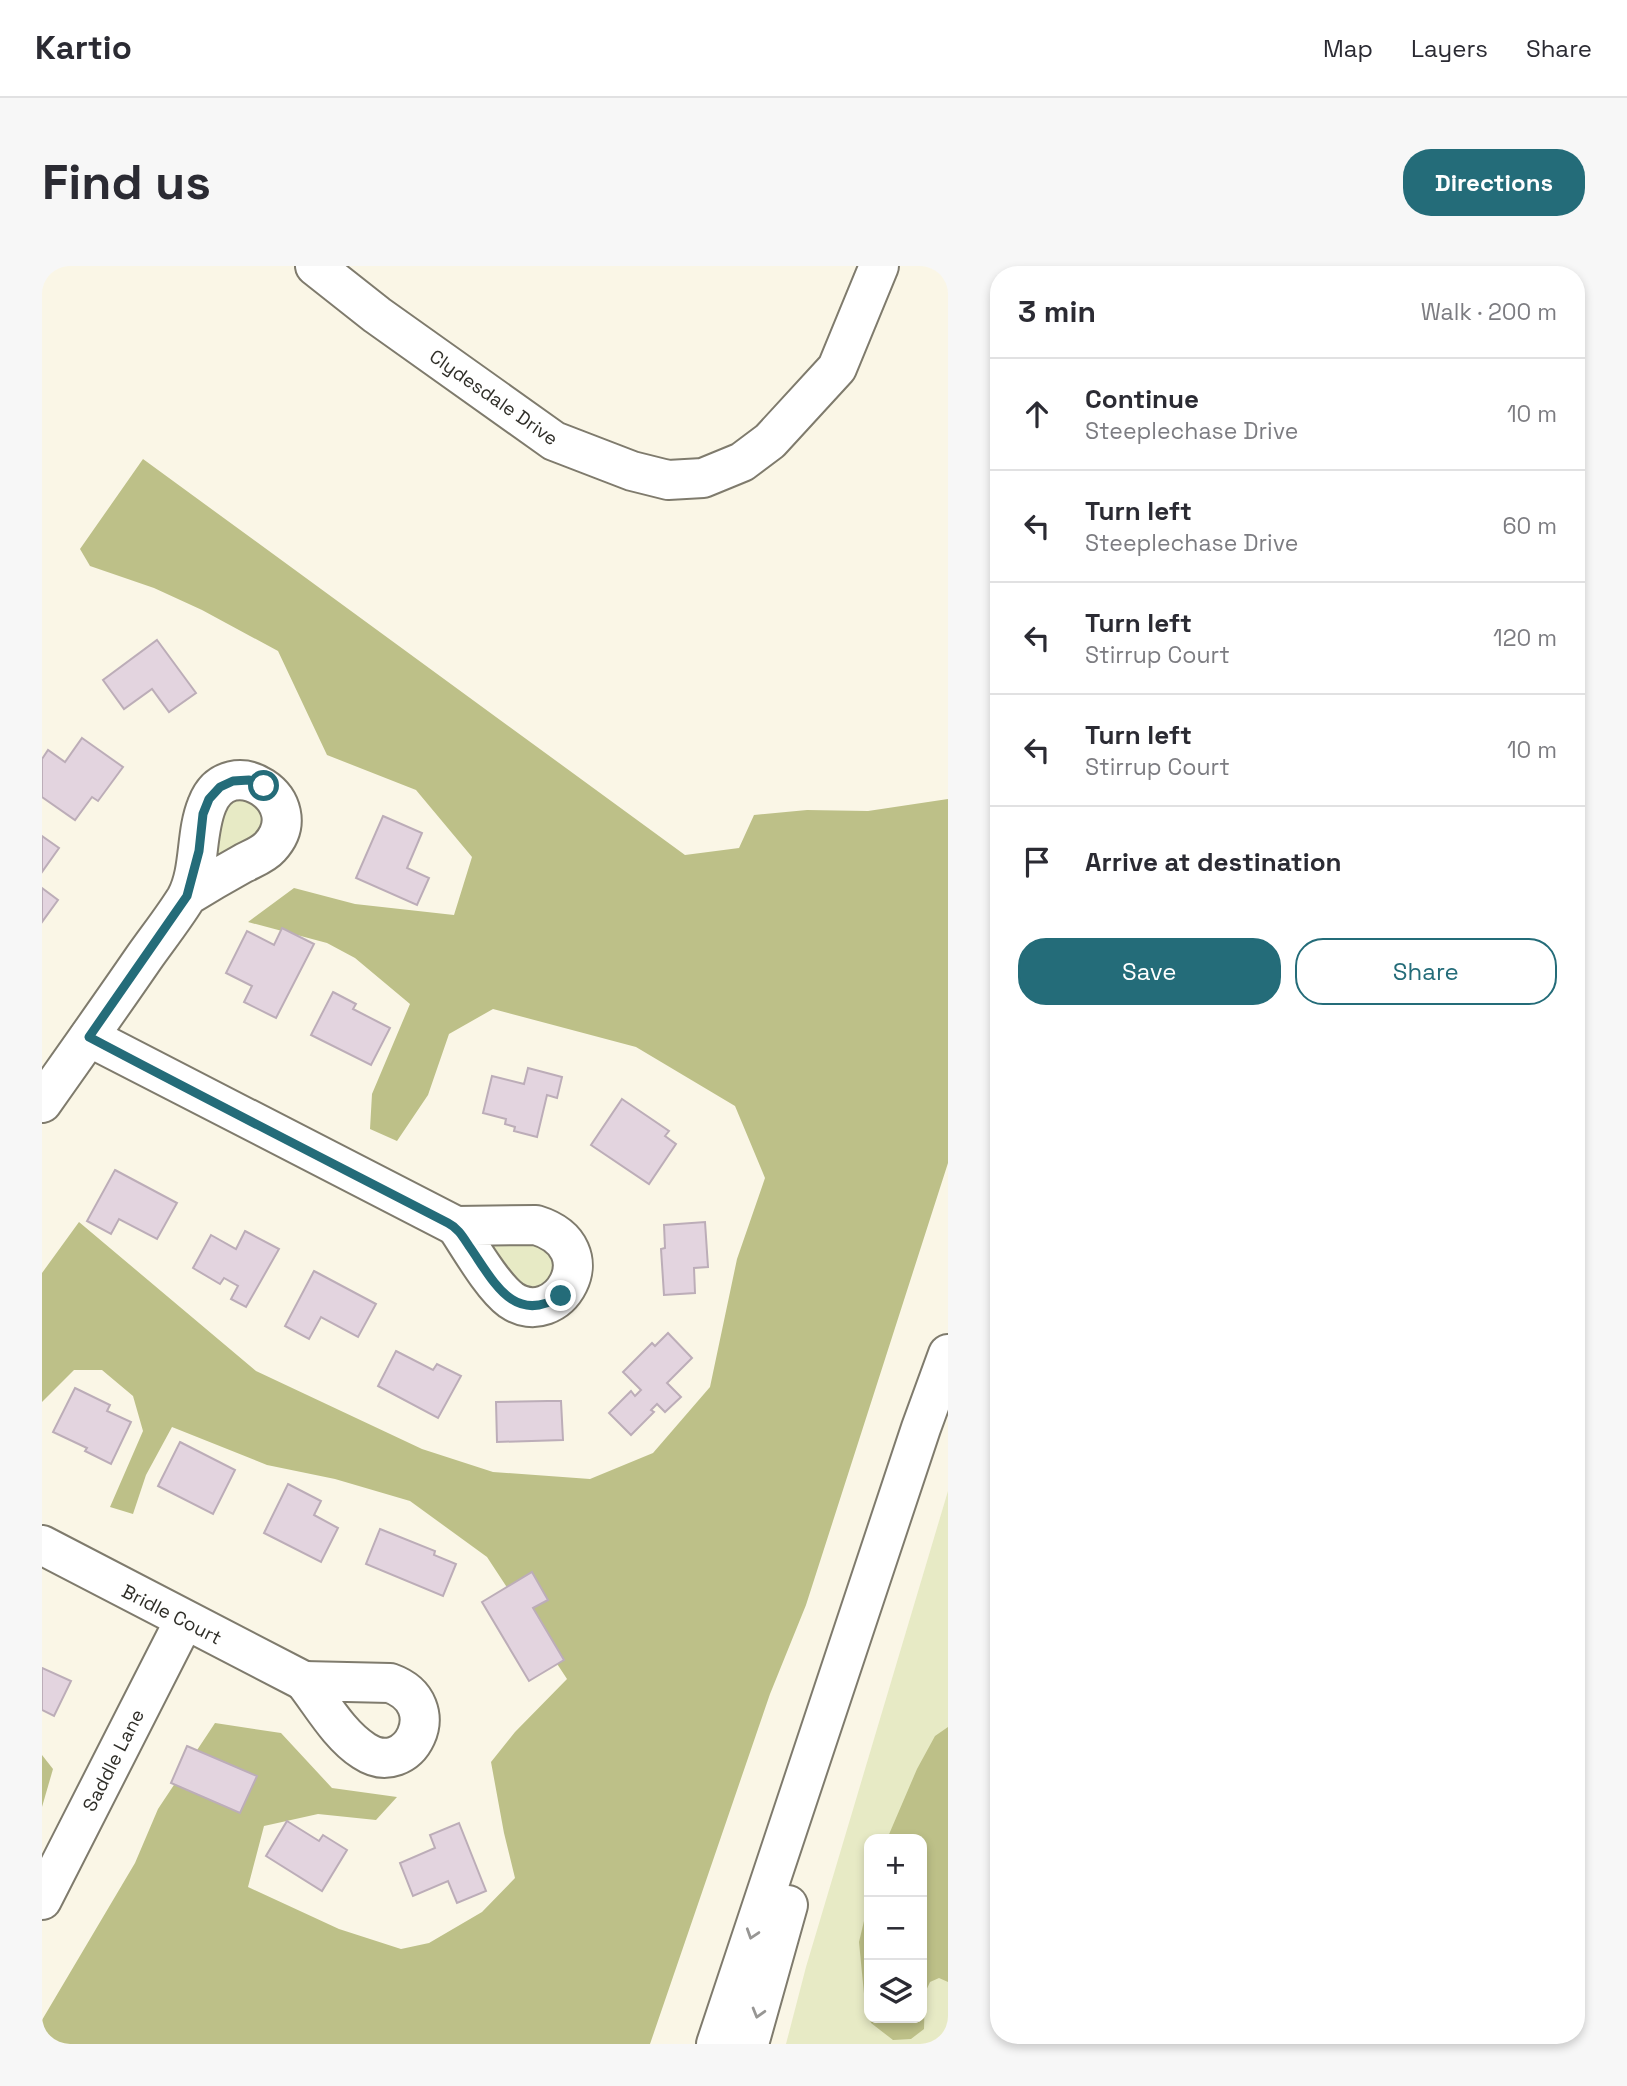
<!DOCTYPE html>
<html lang="en">
<head>
<meta charset="utf-8">
<style>
	:root { --surface:#fff; --page:#f7f7f7; --text:#2b2b33; --muted:#7c7c81; --line:#e1e1e2; --accent:#246c79 }
	body { margin:0; font-family:"Space Grotesk",sans-serif; background:var(--page); color:var(--text) }
	.controls { position:absolute; right:21px; bottom:21px; display:grid; overflow:hidden; border-radius:14px; box-shadow:0 4px 10px #0003 }
	.controls button { width:63px; height:63px; display:grid; place-items:center; padding:0; border:0; border-bottom:2px solid var(--line); background:var(--surface); color:var(--text); font:35px sans-serif }
	.stop { position:absolute; width:21px; height:21px; margin:-16px; border:5px solid #246c79; border-radius:50%; background:#fff }
	.stop.end { background:#246c79; border-color:#fff; box-shadow:0 2px 7px #0008 }
	.list { margin:0; padding:0; list-style:none }
	h2 { display:flex; justify-content:space-between; align-items:center; height:91px; margin:0; padding:0 28px; font-size:30px }
	h2 small { font-size:23px; font-weight:400; color:var(--muted) }
	.list li { display:grid; grid-template-columns:46px 1fr auto; gap:21px; align-items:center; box-sizing:border-box; height:112px; padding:0 28px; border-top:2px solid var(--line) }
	.list b { display:block; font-size:26px; white-space:nowrap }
	.list p { margin:0; font-size:23px; white-space:nowrap; color:var(--muted) }
	.list em { font-size:23px; font-style:normal; color:var(--muted) }
	.actions { display:flex; gap:14px; padding:21px 28px }
	.actions a { flex:1; padding:16px 0; border:2px solid var(--accent); border-radius:28px; text-align:center; font-size:24px; color:var(--accent) }
	.actions .main { background:var(--accent); color:#fff }
	.icon { flex:none; width:38px; height:38px; fill:none; stroke:currentColor; stroke-width:2; stroke-linecap:round; stroke-linejoin:round }
	.map { position:relative; flex:none; width:906px; height:1778px; overflow:hidden; border-radius:28px }
	header { display:flex; align-items:center; gap:42px; box-sizing:border-box; height:98px; padding:0 35px; background:var(--surface); border-bottom:2px solid var(--line) }
	header strong { font-size:33px }
	nav { display:flex; gap:38px; margin-inline-start:auto; font-size:24px }
	.intro { display:flex; align-items:center; justify-content:space-between; box-sizing:border-box; height:168px; padding:0 42px }
	h1 { margin:0; font-size:49px }
	.button { padding:18px 32px; border-radius:28px; background:var(--accent); color:#fff; font-size:24px; font-weight:700 }
	main { display:flex; gap:42px; padding:0 42px }
	aside { flex:1; background:var(--surface); border-radius:28px; box-shadow:0 4px 10px #0003 }
	.map>svg:first-child { display:block }
	.green { fill:#e7eac5; fill-rule:evenodd }
	.forest { fill:#bdc088 }
	.building { fill:#e3d4df; stroke:#bcadb8; stroke-width:2 }
	.lines { fill:none; stroke-linecap:round; stroke-linejoin:round }
	.minor-casing { stroke:#7f7b6d; stroke-width:42 }
	.highway-casing { stroke:#7f7b6d; stroke-width:42 }
	.minor { stroke:#fff; stroke-width:38 }
	.highway { stroke:#fff; stroke-width:38 }
	.oneway { stroke:#979694 }
	.route { stroke:#246c79; stroke-width:9 }
	.labels { text-anchor:middle; stroke-width:5; stroke-linejoin:round; paint-order:stroke }
	.street-label { font-size:19px; fill:#2f2e28; stroke:#fff }
</style>
</head>
<body>
<header>
<strong>Kartio</strong>
<nav><a>Map</a><a>Layers</a><a>Share</a></nav>
</header>
<div class="intro"><h1>Find us</h1><a class="button">Directions</a></div>
<main>
<div class="map">
<svg width="906" height="1778" viewBox="0 0 906 1778">
	<rect width="100%" height="100%" fill="#faf6e6"/>
	<g class="green">
		<polygon points="193,531 220,539 224,565 181,595 169,586 173,558"/>
		<polygon points="496,974 517,1002 501,1023 482,1024 449,981 450,977"/>
		<path d="M906,1225V1778H744L764,1701ZM827,1573H880V1752H827Z"/>
	</g>
	<g class="forest">
		<polygon points="101,193 643,589 697,582 712,549 765,544 826,545 906,533 906,897 764,1339 728,1428 608,1778 0,1778 0,1754 93,1597 116,1543 173,1457 239,1467 290,1522 355,1531 334,1554 276,1548 222,1560 206,1621 297,1663 359,1683 387,1677 440,1646 473,1612 462,1567 449,1496 473,1466 525,1413 445,1291 368,1235 293,1213 225,1199 130,1161 104,1209 91,1248 68,1241 101,1165 91,1130 60,1104 32,1104 0,1136 0,1007 37,956 214,1105 380,1183 451,1206 548,1213 611,1187 668,1121 695,993 723,912 693,840 594,781 451,743 407,768 386,829 355,875 328,863 330,828 368,738 313,692 285,677 206,656 252,622 313,638 412,649 430,591 374,524 285,489 236,385 160,344 112,322 48,300 38,283"/>
		<polygon points="906,1461 906,1716 897,1712 888,1716 883,1727 882,1763 869,1773 851,1774 829,1757 828,1752 880,1752 880,1573 845,1573 875,1503 893,1470"/>
		<polygon points="0,1489 11,1503 0,1541"/>
		<polygon points="827,1634 827,1751 823,1738 817,1676"/>
	</g>
	<g class="building">
		<polygon points="115,374 154,427 127,446 110,423 82,443 61,414"/>
		<polygon points="40,472 81,501 56,535 50,531 33,554 0,531 0,493 6,484 23,496"/>
		<polygon points="341,550 380,567 365,602 387,612 375,639 314,612"/>
		<polygon points="0,570 17,582 0,606"/>
		<polygon points="0,622 16,634 0,656"/>
		<polygon points="240,662 272,678 234,752 202,736 210,720 184,707 205,665 232,679"/>
		<polygon points="291,726 314,738 311,743 348,762 329,799 269,769"/>
		<polygon points="486,802 520,811 515,832 505,829 495,871 472,865 473,861 463,858 464,853 441,847 450,810 482,818"/>
		<polygon points="580,833 627,865 623,870 634,878 607,918 549,879"/>
		<polygon points="73,904 135,937 115,973 77,953 69,968 45,955"/>
		<polygon points="663,956 666,1001 652,1002 653,1027 622,1029 619,983 623,982 622,959"/>
		<polygon points="203,965 237,983 204,1041 189,1033 196,1020 182,1012 178,1018 151,1002 169,969 194,983"/>
		<polygon points="272,1005 334,1038 316,1071 279,1051 267,1073 243,1060"/>
		<polygon points="626,1067 650,1092 625,1117 639,1131 623,1146 615,1138 609,1144 612,1146 589,1169 567,1147 589,1125 593,1130 599,1124 581,1106 610,1077 613,1080"/>
		<polygon points="354,1085 391,1104 395,1098 419,1110 396,1152 336,1120"/>
		<polygon points="33,1122 68,1139 65,1145 89,1156 69,1198 43,1185 45,1182 11,1166"/>
		<polygon points="506,1135 519,1135 521,1174 455,1176 454,1136"/>
		<polygon points="138,1176 193,1204 171,1248 116,1220"/>
		<polygon points="246,1218 279,1235 272,1249 296,1262 279,1296 222,1267"/>
		<polygon points="338,1263 393,1285 392,1289 414,1298 401,1330 324,1298"/>
		<polygon points="490,1306 506,1334 491,1342 522,1394 487,1415 440,1336"/>
		<polygon points="0,1402 29,1415 12,1450 0,1444"/>
		<polygon points="145,1480 215,1510 198,1547 129,1517"/>
		<polygon points="245,1555 277,1575 281,1569 305,1584 280,1625 224,1590"/>
		<polygon points="417,1557 444,1625 415,1637 406,1615 371,1630 358,1597 393,1582 388,1569"/>
	</g>
	<g class="lines">
		<g class="minor-casing">
			<g id="minor">
				<polyline points="273,0 335,49 512,175 590,205 626,214 661,212 700,196 728,175 795,102 837,0"/>
				<polyline points="47,771 414,960"/>
				<path d="M0,837C34,789 68,741 101,693C115,673 131,653 144,632C159,604 153,568 165,539C187,482 270,535 228,581C221,589 209,593 200,598C182,608 163,619 145,630"/>
				<path d="M494,959C568,982 515,1066 469,1034C450,1020 428,981 414,960Z"/>
				<polyline points="0,1279 262,1415"/>
				<path d="M262,1415L348,1417C407,1438 367,1515 322,1485C297,1469 280,1438 262,1415Z"/>
				<polyline points="0,1634 142,1355"/>
			</g>
		</g>
		<g class="highway-casing">
			<g id="highway">
				<polyline points="674,1778 879,1162 906,1088"/>
				<polyline points="707,1778 746,1639"/>
			</g>
		</g>
		<use href="#minor" class="minor"/>
		<use href="#highway" class="highway"/>
	</g>
	<defs><path id="oneway-chevron" d="M-2-3.5L2.5 0L-2 3.5" fill="none" stroke-width="1.6" stroke-linecap="round" stroke-linejoin="round" transform="scale(1.75)"/></defs>
	<g class="oneway">
		<use href="#oneway-chevron" transform="translate(710 1668) rotate(108)"/>
		<use href="#oneway-chevron" transform="translate(716 1747) rotate(106)"/>
	</g>
	<g class="lines">
		<path class="route" d="M222,520L207,514L191,515L178,521L167,533L161,548L157,585L145,630L47,771C166,834 286,895 406,957C416,962 421,971 427,980C451,1014 471,1060 519,1030"/>
	</g>
	<g class="labels">
		<g class="street-label">
			<text transform="translate(452 131) rotate(35)" y="7">Clydesdale Drive</text>
			<text transform="translate(130 1348) rotate(27)" y="7">Bridle Court</text>
			<text transform="translate(71 1494) rotate(-63)" y="7">Saddle Lane</text>
		</g>
	</g>
</svg>
<div class="controls">
<button>+</button>
<button>−</button>
<button><svg class="icon" aria-label="layers" viewBox="0 0 24 24"><path d="M12 4l9 5-9 5-9-5zM3 14l9 5 9-5"/></svg></button>
</div>
<div class="stop" style="left:222px;top:520px"></div>
<div class="stop end" style="left:519px;top:1030px"></div>
</div>
<aside>
<h2>3 min<small>Walk · 200 m</small></h2>
<ul class="list">
<li><svg class="icon" aria-label="ahead" viewBox="0 0 24 24"><path d="M12 20V5M6 11l6-6 6 6"/></svg><div><b>Continue</b><p>Steeplechase Drive</p></div><em>10 m</em></li>
<li><svg class="icon" aria-label="left" viewBox="0 0 24 24"><path d="M17 20v-9H6M10 6l-5 5 5 5"/></svg><div><b>Turn left</b><p>Steeplechase Drive</p></div><em>60 m</em></li>
<li><svg class="icon" aria-label="left" viewBox="0 0 24 24"><path d="M17 20v-9H6M10 6l-5 5 5 5"/></svg><div><b>Turn left</b><p>Stirrup Court</p></div><em>120 m</em></li>
<li><svg class="icon" aria-label="left" viewBox="0 0 24 24"><path d="M17 20v-9H6M10 6l-5 5 5 5"/></svg><div><b>Turn left</b><p>Stirrup Court</p></div><em>10 m</em></li>
<li><svg class="icon" aria-label="arrive" viewBox="0 0 24 24"><path d="M6 21V4h12l-3 4 3 4H6"/></svg><div><b>Arrive at destination</b></div></li>
</ul>
<div class="actions"><a class="main">Save</a><a>Share</a></div>
</aside>
</main>
</body>
</html>
